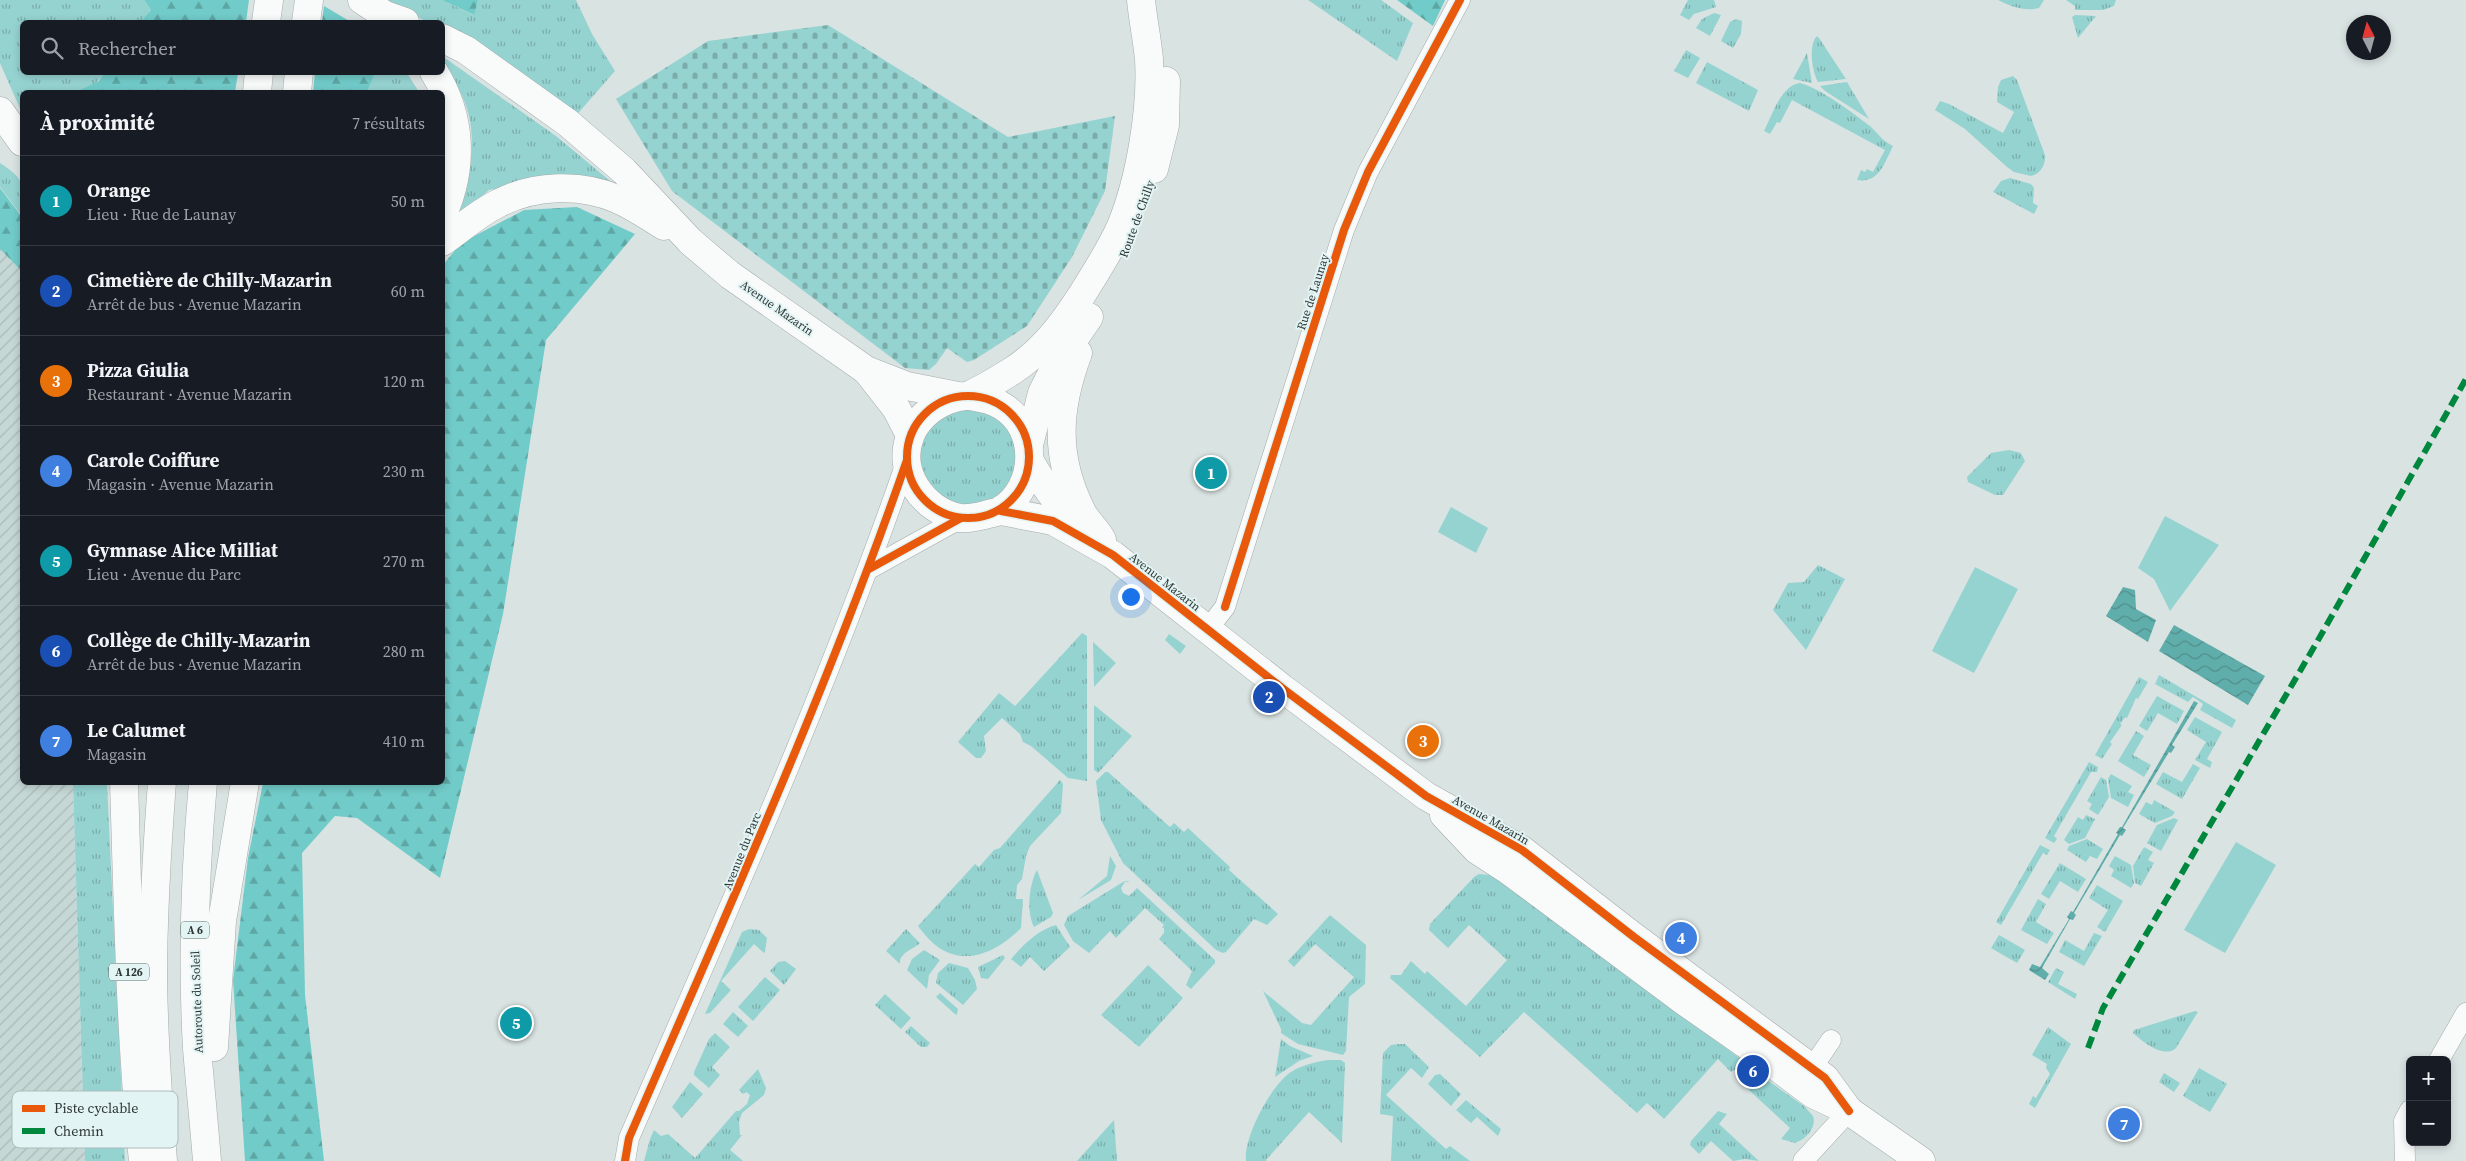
<!DOCTYPE html>
<html lang="fr">
<head>
<meta charset="utf-8">
<style>
	:root { --surface:#171b24; --page:#242831; --text:#f1f3f6; --muted:#9ea1a6; --line:#363941; --accent:#6a7372 }
	body { margin:0; font-family:"Source Serif 4",serif; background:var(--page); color:var(--text) }
	.controls { position:absolute; right:15px; bottom:15px; display:grid; overflow:hidden; border-radius:8px; box-shadow:0 2px 8px #0003 }
	.controls button { width:45px; height:45px; display:grid; place-items:center; padding:0; border:0; border-bottom:1px solid var(--line); background:var(--surface); color:var(--text); font:25px sans-serif }
	.compass { position:absolute; left:2346px; top:15px; width:45px; height:45px; border-radius:50%; background:var(--surface); box-shadow:0 2px 8px #0003; rotate:354deg }
	.you { position:absolute; left:1130px; top:596px; width:18px; height:18px; margin:-12px; border:4px solid #fff; border-radius:50%; background:#1a73e8; box-shadow:0 0 0 8px #1a73e833 }
	.badge { display:grid; place-items:center; width:32px; height:32px; border-radius:50%; background:var(--accent); color:#fff; font-size:16px; font-weight:700 }
	.pin { position:absolute; translate:-50% -50%; border:2px solid #fff; box-shadow:0 1px 5px #0006 }
	.list { margin:0; padding:0; list-style:none }
	h2 { display:flex; justify-content:space-between; align-items:center; height:65px; margin:0; padding:0 20px; font-size:21px }
	h2 small { font-size:16px; font-weight:400; color:var(--muted) }
	.list li { display:grid; grid-template-columns:32px 1fr auto; gap:15px; align-items:center; box-sizing:border-box; height:90px; padding:0 20px; border-top:1px solid var(--line) }
	.list b { display:block; font-size:19px; white-space:nowrap }
	.list p { margin:0; font-size:16px; white-space:nowrap; color:var(--muted) }
	.list em { font-size:16px; font-style:normal; color:var(--muted) }
	.icon { flex:none; width:28px; height:28px; fill:none; stroke:currentColor; stroke-width:2; stroke-linecap:round; stroke-linejoin:round }
	.map { position:relative; flex:none; width:2466px; height:1161px; overflow:hidden }
	.search { position:absolute; background:var(--surface); box-shadow:0 2px 8px #0003; left:20px; top:20px; width:425px; height:55px; display:flex; align-items:center; gap:12px; box-sizing:border-box; padding:0 18px; border-radius:8px; color:var(--muted); font-size:19px }
	.panel { position:absolute; background:var(--surface); box-shadow:0 2px 8px #0003; left:20px; top:90px; width:425px; height:695px; border-radius:8px }
	.map>svg:first-child { display:block }
	.industrial { fill:url(#industrial-furrows) }
	.grass { fill:url(#grass-tufts) }
	.forest { fill:url(#forest-firs) }
	.cemetery { fill:url(#cemetery-stones) }
	.park { fill:#95d3d1 }
	.water { fill:url(#water-waves) }
	.lines { fill:none; stroke-linecap:round; stroke-linejoin:round }
	.street-casing { stroke:#a4abaa; stroke-width:21 }
	.secondary-casing { stroke:#a4abaa; stroke-width:29 }
	.highway-casing { stroke:#a4abaa; stroke-width:29 }
	.street { stroke:#f9fbfb; stroke-width:20 }
	.secondary { stroke:#f9fbfb; stroke-width:28 }
	.highway { stroke:#f9fbfb; stroke-width:28 }
	.quiet { stroke:#00873e; stroke-width:6; stroke-dasharray:12 6; stroke-linecap:butt }
	.cycleway-casing { stroke:#e2f4f3; stroke-width:11 }
	.cycleway { stroke:#e8590c; stroke-width:8 }
	.labels { text-anchor:middle; stroke-width:4; stroke-linejoin:round; paint-order:stroke }
	.shield { fill:#e2f4f3; stroke:#656f6f; stroke-width:1 }
	.shield-label { font-size:11px; font-weight:bold; fill:#2f3636 }
	.street-label { font-size:12px; fill:#2f3636; stroke:#e2f4f3 }
	.key { fill:#e2f4f3; stroke:#acbbba; stroke-width:1 }
	.key-label { font-size:14px; fill:#2f3636 }
</style>
</head>
<body>
<div class="map">
<svg width="2466" height="1161" viewBox="0 0 2466 1161">
	<defs>
		<pattern id="industrial-furrows" width="10" height="10" patternUnits="userSpaceOnUse" patternTransform="scale(1.25)"><rect width="10" height="10" fill="#c5d8d6"/><path d="M-1 1l2-2M0 10L10 0M9 11l2-2" fill="none" stroke="#aabab8"/></pattern>
		<pattern id="grass-tufts" width="24" height="20" patternUnits="userSpaceOnUse" patternTransform="scale(1.25)"><rect width="24" height="20" fill="#95d3d1"/><path d="M3 7l-1-3M5 7V3M7 7l1-3M15 17l-1-3M17 17v-4M19 17l1-3" fill="none" stroke="#7aacaa"/></pattern>
		<pattern id="forest-firs" width="22" height="20" patternUnits="userSpaceOnUse" patternTransform="scale(1.25)"><rect width="22" height="20" fill="#71cbc9"/><path d="M5 1l3.5 6h-7zM16 11l3.5 6h-7z" fill="#5da6a4"/></pattern>
		<pattern id="cemetery-stones" width="16" height="16" patternUnits="userSpaceOnUse" patternTransform="scale(1.25)"><rect width="16" height="16" fill="#95d3d1"/><path d="M2 7V4a2 2 0 0 1 4 0v3zM10 15v-3a2 2 0 0 1 4 0v3z" fill="#7aacaa"/></pattern>
		<pattern id="water-waves" width="16" height="10" patternUnits="userSpaceOnUse" patternTransform="scale(1.25)"><rect width="16" height="10" fill="#60aeab"/><path d="M0 5q4-4 8 0t8 0" fill="none" stroke="#508e8c"/></pattern>
	</defs>
	<rect width="100%" height="100%" fill="#d9e3e2"/>
	<polygon class="industrial" points="0,244 22,258 22,782 73,783 85,1161 0,1161"/>
	<g class="grass">
		<path d="M0,0H144L151,10L140,22H22V72L104,73C88,100 49,92 22,92V113L0,63Z"/>
		<polygon points="386,0 442,0 473,15 478,0 576,0 592,34 615,71 573,119 443,30 442,22 427,22"/>
		<polygon points="1308,0 1381,0 1413,23 1397,61"/>
		<polygon points="1688,0 1714,0 1716,7 1694,14 1689,20 1680,15"/>
		<path d="M1998,0H2044L2039,8C2025,12 2010,6 1998,0Z"/>
		<polygon points="2066,0 2116,0 2114,6 2103,10 2075,10 2075,6"/>
		<polygon points="1714,13 1721,15 1710,36 1696,28 1702,19"/>
		<polygon points="2075,15 2096,16 2078,38 2072,17"/>
		<polygon points="1736,19 1742,21 1741,34 1733,48 1721,41 1730,22"/>
		<path d="M1817,36L1819,38L1846,79L1818,82C1812,72 1808,44 1817,36Z"/>
		<polygon points="1686,50 1700,58 1688,78 1674,71"/>
		<polygon points="1807,53 1812,83 1793,79"/>
		<path d="M442,56L556,136L615,185L535,181L489,190L458,217C470,180 480,133 462,96C456,83 443,70 442,56Z"/>
		<polygon points="1707,62 1758,90 1749,111 1696,83"/>
		<polygon points="375,72 407,73 419,92 367,92"/>
		<path d="M2013,76L2017,80L2045,155C2046,165 2040,174 2031,176L2014,172L2007,167L1965,129L1935,110L1940,101L1949,104L2003,133L2014,112L1997,102L1998,87L2001,80Z"/>
		<polygon points="1847,82 1869,119 1825,91 1820,86"/>
		<path d="M1800,83C1820,88 1853,113 1870,126C1879,134 1881,140 1893,146C1885,162 1879,184 1857,180L1861,170L1865,172L1867,169L1873,172L1885,150L1792,100L1780,123L1777,122L1770,134L1764,131C1772,116 1781,85 1800,83Z"/>
		<path d="M0,163C28,181 23,186 22,216L0,187Z"/>
		<polygon points="2010,178 2031,184 2034,188 2033,203 2038,206 2034,214 1993,192 2001,181"/>
		<polygon points="964,406 997,412 1018,438 1019,471 999,498 967,506 951,502 937,493 927,480 921,465 921,449 926,433 935,420"/>
		<polygon points="2009,450 2021,453 2025,461 2003,495 1995,495 1968,482 1967,477 1991,453"/>
		<polygon points="1818,565 1845,579 1806,650 1773,610 1788,583 1804,582"/>
		<polygon points="1082,633 1087,636 1087,781 1068,778 1031,746 1023,742 1020,734 1002,718 984,736 986,751 981,758 976,758 958,742 999,693 1015,706"/>
		<polygon points="1169,634 1186,646 1180,654 1165,640"/>
		<polygon points="1093,642 1116,663 1094,687"/>
		<polygon points="2159,675 2236,720 2232,728 2200,710 2203,704 2193,697 2188,702 2155,684"/>
		<polygon points="2139,677 2148,682 2138,699 2136,698 2127,718 2125,717 2120,724 2122,725 2110,742 2112,744 2102,759 2095,755"/>
		<polygon points="2157,696 2184,711 2177,724 2158,713 2147,731 2139,726"/>
		<polygon points="1094,705 1132,736 1098,773 1094,770"/>
		<polygon points="2195,717 2222,732 2207,759 2212,762 2210,768 2195,760 2206,742 2187,730"/>
		<polygon points="2136,731 2144,736 2133,755 2151,765 2144,777 2118,761"/>
		<polygon points="2089,762 2098,767 2097,772 2091,772 2054,836 2057,839 2054,843 2045,838"/>
		<polygon points="2193,764 2200,768 2182,799 2156,784 2163,772 2182,782"/>
		<polygon points="1105,772 1108,772 1170,827 1174,823 1184,832 1188,828 1230,867 1229,870 1278,914 1267,925 1254,919 1226,952 1223,953 1216,950 1123,863 1101,820 1096,781"/>
		<polygon points="2111,774 2132,786 2128,792 2134,795 2128,807 2111,798 2108,779"/>
		<polygon points="2101,777 2106,780 2109,797 2098,815 2089,809 2092,804 2087,801"/>
		<path d="M1060,780L1063,784L1061,813L1030,846L1026,856L1022,879L1017,885L1016,899H1023L1021,928C998,951 964,969 934,944C928,939 923,932 918,926L975,864L979,867L994,850L1000,848Z"/>
		<polygon points="73,783 107,783 125,1161 85,1161"/>
		<polygon points="2154,800 2175,812 2172,816 2155,823 2139,814 2146,802 2152,805"/>
		<polygon points="2086,815 2095,819 2085,838 2069,844 2064,840 2078,817 2083,820"/>
		<polygon points="2174,818 2178,820 2161,851 2147,843 2157,825"/>
		<polygon points="2087,839 2103,849 2097,859 2090,856 2086,862 2067,850 2069,846"/>
		<polygon points="2040,845 2050,850 2047,855 2043,853 2001,925 1996,922"/>
		<polygon points="2144,847 2153,852 2148,860 2154,863 2141,886 2135,883 2133,866"/>
		<polygon points="1110,856 1116,866 1111,880 1078,900 1107,876"/>
		<polygon points="2115,856 2131,865 2134,883 2131,888 2111,876 2114,870 2109,866"/>
		<polygon points="2060,863 2086,879 2078,892 2060,881 2049,899 2041,894"/>
		<path d="M1037,870L1053,913L1051,917L1034,927C1026,912 1029,884 1037,870Z"/>
		<polygon points="1479,874 1491,875 1500,881 1746,1063 1731,1072 1718,1059 1664,1119 1647,1103 1637,1113 1524,1012 1480,1057 1390,978 1391,975 1401,975 1411,961 1425,974 1427,971 1466,1006 1507,960 1469,925 1448,948 1429,930 1430,924 1474,877"/>
		<polygon points="1127,881 1130,882 1125,882 1121,888 1123,893 1129,896 1137,888 1215,960 1215,963 1191,989 1186,985 1192,971 1159,939 1164,933 1164,928 1162,928 1164,925 1145,908 1116,938 1110,931 1089,953 1073,941 1064,925 1068,916 1123,882"/>
		<polygon points="2097,885 2123,901 2105,932 2097,927 2108,910 2089,898"/>
		<polygon points="2038,899 2046,904 2036,922 2054,933 2047,944 2021,930"/>
		<polygon points="1330,915 1366,945 1365,984 1349,997 1346,1051 1343,1055 1298,1044 1281,1033 1281,1029 1263,991 1302,1023 1311,1025 1354,977 1315,944 1294,967 1288,961"/>
		<path d="M1056,925L1070,947L1044,971L1030,957L1021,967L1011,959C1022,946 1039,929 1056,925Z"/>
		<polygon points="749,929 759,930 767,938 765,952 764,953 754,944 721,981 731,990 710,1013 705,1014 742,932"/>
		<path d="M906,929L920,943C913,950 899,952 900,964L886,951Z"/>
		<polygon points="2094,933 2102,936 2084,966 2059,952 2065,940 2084,951"/>
		<polygon points="1999,935 2025,950 2017,963 1991,948"/>
		<polygon points="924,950 940,960 929,975 927,989 907,970 912,959"/>
		<polygon points="1003,955 1005,958 988,979 981,978 978,967"/>
		<polygon points="785,961 796,969 784,985 770,971 778,962"/>
		<polygon points="949,963 968,968 975,980 977,989 963,1005 936,983 938,973"/>
		<polygon points="1148,965 1183,998 1139,1047 1101,1015"/>
		<polygon points="2056,968 2064,972 2058,984 2077,994 2075,999 2048,982"/>
		<polygon points="765,977 780,990 753,1021 738,1007"/>
		<polygon points="940,993 958,1009 957,1014 956,1015 936,997"/>
		<polygon points="885,994 911,1018 901,1029 875,1005"/>
		<path d="M2195,1011L2198,1012L2196,1015L2176,1048C2164,1059 2143,1042 2133,1033L2134,1030Z"/>
		<polygon points="733,1012 748,1026 738,1037 723,1024"/>
		<polygon points="911,1026 930,1043 927,1047 921,1047 905,1032"/>
		<polygon points="2048,1027 2071,1044 2035,1108 2029,1104 2033,1096 2036,1098 2050,1074 2046,1068 2047,1064 2032,1055"/>
		<polygon points="715,1033 730,1047 712,1067 720,1075 709,1088 694,1075 694,1072 709,1039"/>
		<polygon points="1281,1039 1290,1046 1313,1056 1299,1061 1275,1077"/>
		<polygon points="1398,1044 1405,1044 1429,1067 1422,1078 1411,1068 1386,1095 1446,1149 1450,1146 1470,1161 1391,1161 1393,1116 1380,1114 1383,1053 1391,1045"/>
		<path d="M1328,1060H1341L1345,1063L1342,1143L1309,1112L1266,1160L1267,1161H1246C1243,1138 1271,1085 1291,1072C1301,1065 1316,1062 1328,1060Z"/>
		<polygon points="2199,1068 2227,1084 2210,1112 2183,1096"/>
		<polygon points="758,1069 766,1088 764,1095 742,1113 739,1121 740,1135 742,1135 730,1150 743,1161 644,1161 650,1139 654,1130 661,1136 668,1134 695,1158 736,1111 739,1111 747,1104 750,1095 746,1092 743,1094 739,1090"/>
		<path d="M1745,1071L1757,1078L1760,1075L1804,1106L1813,1116C1817,1128 1805,1140 1795,1143L1781,1139L1790,1128L1737,1079Z"/>
		<polygon points="2164,1073 2180,1083 2174,1092 2159,1082"/>
		<polygon points="1440,1074 1461,1094 1451,1106 1428,1084 1435,1075"/>
		<polygon points="690,1082 703,1094 682,1118 672,1107"/>
		<polygon points="1466,1100 1501,1129 1498,1136 1477,1117 1471,1123 1456,1110"/>
		<polygon points="1718,1111 1727,1114 1719,1124 1759,1161 1745,1159 1733,1161 1711,1141 1699,1154 1690,1145 1691,1141"/>
		<polygon points="1114,1120 1117,1161 1077,1161"/>
	</g>
	<g class="forest">
		<polygon points="144,0 249,0 246,22 140,22 151,10"/>
		<polygon points="442,0 478,0 474,15"/>
		<polygon points="1397,0 1445,0 1433,26"/>
		<polygon points="324,6 351,22 322,22"/>
		<polygon points="104,73 104,72 238,73 235,92 76,92 99,81"/>
		<polygon points="315,73 315,72 375,73 367,92 313,92"/>
		<polygon points="0,188 22,217 22,271 0,249"/>
		<polygon points="577,207 635,234 546,340 503,614 440,878 357,818 335,816 302,853 305,995 324,1161 245,1161 233,980 248,858 263,783 442,782 443,265 461,243 524,210"/>
	</g>
	<polygon class="cemetery" points="828,25 1008,137 1115,116 1105,191 1072,257 1027,326 974,360 967,362 947,348 936,364 929,370 905,368 672,191 616,99 708,41"/>
	<g class="park">
		<polygon points="1451,507 1488,528 1476,553 1438,532"/>
		<polygon points="2165,516 2219,545 2170,611 2154,579 2138,568"/>
		<polygon points="1975,567 2018,589 1974,673 1932,651"/>
		<polygon points="2236,842 2276,865 2225,953 2184,930"/>
	</g>
	<g class="water">
		<polygon points="2123,587 2135,590 2136,609 2156,620 2148,642 2106,616"/>
		<polygon points="2174,625 2265,676 2248,705 2159,651"/>
		<polygon points="2194,701 2198,703 2172,745 2175,747 2171,753 2169,752 2123,828 2126,830 2122,836 2120,835 2074,913 2076,915 2073,920 2070,919 2042,968 2049,974 2045,980 2029,970 2032,964 2040,967 2069,919 2067,917 2071,911 2073,912 2118,834 2116,833 2120,827 2122,827"/>
	</g>
	<g class="lines">
		<g class="street-casing">
			<g id="street">
				<polyline points="869,569 961,518"/>
				<polyline points="1208,629 1225,607 1344,230 1368,172 1460,0"/>
				<polyline points="2439,1060 2466,1013"/>
				<polyline points="1804,1080 1831,1040"/>
				<path d="M625,1161L629,1138C726,914 827,691 907,460"/>
				<polyline points="1803,1161 1849,1111"/>
				<polyline points="2405,1161 2404,1121 2410,1110"/>
			</g>
		</g>
		<g class="secondary-casing">
			<g id="secondary">
				<polyline points="1154,169 1165,125 1166,81"/>
				<polyline points="691,242 730,275 866,370 907,386 958,396"/>
				<path d="M1078,353C1057,409 1054,457 1082,512C1087,522 1097,530 1102,540"/>
				<polyline points="867,371 896,408 910,435"/>
				<path d="M969,396C981,398 992,399 1002,406C1039,428 1038,487 1001,510C997,513 990,513 985,515C977,517 969,519 960,518C923,511 895,471 911,434C919,416 936,403 955,398C960,396 966,397 971,394C985,388 999,379 1012,371C1043,351 1063,324 1083,293C1096,272 1111,249 1121,226C1140,180 1152,109 1149,59C1147,39 1143,20 1141,0"/>
				<polyline points="1029,445 1042,393 1056,365 1089,317"/>
				<path d="M1031,463C1048,492 1058,506 1086,527"/>
				<polyline points="1001,511 1053,521 1113,555 1282,688 1426,796 1522,850 1634,937 1825,1078 1849,1111"/>
				<polyline points="1444,815 1477,850 1508,870 1684,1001 1757,1052 1813,1094 1849,1111 1921,1161"/>
			</g>
		</g>
		<g class="highway-casing">
			<g id="highway">
				<polyline points="362,0 385,15 405,22"/>
				<polyline points="266,22 269,0"/>
				<polyline points="306,22 309,0"/>
				<polyline points="442,38 466,50 568,123 624,171 691,242"/>
				<path d="M434,72C462,117 464,168 442,216"/>
				<polyline points="257,92 259,72"/>
				<polyline points="297,92 299,72"/>
				<polyline points="0,111 22,142"/>
				<path d="M442,242C461,229 478,213 499,203C534,185 581,183 617,199C634,206 649,217 664,226"/>
				<path d="M124,782C128,909 130,1035 143,1161"/>
				<path d="M162,782C157,848 153,914 153,979C154,1040 158,1101 163,1161"/>
				<path d="M203,782C195,870 192,960 197,1048C200,1085 204,1123 207,1161"/>
				<polyline points="214,1047 222,921 245,782"/>
			</g>
		</g>
		<use href="#street" class="street"/>
		<use href="#secondary" class="secondary"/>
		<use href="#highway" class="highway"/>
		<polyline class="quiet" points="2088,1048 2103,1008 2317,642 2466,379"/>
		<g class="cycleway-casing">
			<g id="cycleway">
				<circle cx="968" cy="457" r="61"/>
				<polyline points="1001,511 1053,521 1113,555 1282,688 1426,796 1522,850 1634,937 1825,1078 1849,1111"/>
				<polyline points="869,569 961,518"/>
				<polyline points="1225,607 1344,230 1368,172 1460,0"/>
				<path d="M625,1161L629,1138C726,914 827,691 907,460"/>
			</g>
		</g>
		<use href="#cycleway" class="cycleway"/>
	</g>
	<g class="labels">
		<g class="shield">
			<rect x="181" y="921.5" width="28" height="17" rx="4"/>
			<rect x="109" y="963.5" width="40" height="17" rx="4"/>
		</g>
		<g class="shield-label">
			<text x="195" y="934">A 6</text>
			<text x="129" y="976">A 126</text>
		</g>
		<g class="street-label">
			<text transform="translate(1137 219) rotate(-70)" y="4">Route de Chilly</text>
			<text transform="translate(1313 292) rotate(-72)" y="4">Rue de Launay</text>
			<text transform="translate(777 308) rotate(35)" y="4">Avenue Mazarin</text>
			<text transform="translate(1165 582) rotate(38)" y="4">Avenue Mazarin</text>
			<text transform="translate(1491 820) rotate(30)" y="4">Avenue Mazarin</text>
			<text transform="translate(742 851) rotate(-68)" y="4">Avenue du Parc</text>
			<text transform="translate(197 1002) rotate(-92)" y="4">Autoroute du Soleil</text>
		</g>
	</g>
	<rect x="12" y="1091" width="166" height="57" rx="8" class="key"/>
	<rect x="22" y="1105" width="23" height="7" fill="#e8590c"/>
	<rect x="22" y="1128" width="23" height="6" fill="#00873e"/>
	<g class="key-label">
		<text x="54" y="1113">Piste cyclable</text>
		<text x="54" y="1136">Chemin</text>
	</g>
</svg>
<div class="controls">
<button>+</button>
<button>−</button>
</div>
<svg class="compass" viewBox="-18 -18 36 36"><path d="M0-13l5 13h-10z" fill="#e53935"/><path d="M0 13l5-13h-10z" fill="#9ea1a6"/></svg>
<div class="you"></div>
<div class="pin badge" style="left:1211px;top:473px;background:#0f9aa8">1</div>
<div class="pin badge" style="left:1269px;top:697px;background:#1a4fb4">2</div>
<div class="pin badge" style="left:1423px;top:741px;background:#e8710a">3</div>
<div class="pin badge" style="left:1681px;top:938px;background:#3f7fe0">4</div>
<div class="pin badge" style="left:516px;top:1023px;background:#0f9aa8">5</div>
<div class="pin badge" style="left:1753px;top:1071px;background:#1a4fb4">6</div>
<div class="pin badge" style="left:2124px;top:1124px;background:#3f7fe0">7</div>
<div class="search"><svg class="icon" aria-label="search" viewBox="0 0 24 24"><circle cx="10" cy="10" r="6"/><path d="M15 15l6 6"/></svg>Rechercher</div>
<section class="panel">
<h2>À proximité<small>7 résultats</small></h2>
<ul class="list">
<li><span class="badge" style="background:#0f9aa8">1</span><div><b>Orange</b><p>Lieu · Rue de Launay</p></div><em>50 m</em></li>
<li><span class="badge" style="background:#1a4fb4">2</span><div><b>Cimetière de Chilly-Mazarin</b><p>Arrêt de bus · Avenue Mazarin</p></div><em>60 m</em></li>
<li><span class="badge" style="background:#e8710a">3</span><div><b>Pizza Giulia</b><p>Restaurant · Avenue Mazarin</p></div><em>120 m</em></li>
<li><span class="badge" style="background:#3f7fe0">4</span><div><b>Carole Coiffure</b><p>Magasin · Avenue Mazarin</p></div><em>230 m</em></li>
<li><span class="badge" style="background:#0f9aa8">5</span><div><b>Gymnase Alice Milliat</b><p>Lieu · Avenue du Parc</p></div><em>270 m</em></li>
<li><span class="badge" style="background:#1a4fb4">6</span><div><b>Collège de Chilly-Mazarin</b><p>Arrêt de bus · Avenue Mazarin</p></div><em>280 m</em></li>
<li><span class="badge" style="background:#3f7fe0">7</span><div><b>Le Calumet</b><p>Magasin</p></div><em>410 m</em></li>
</ul>
</section>
</div>
</body>
</html>
